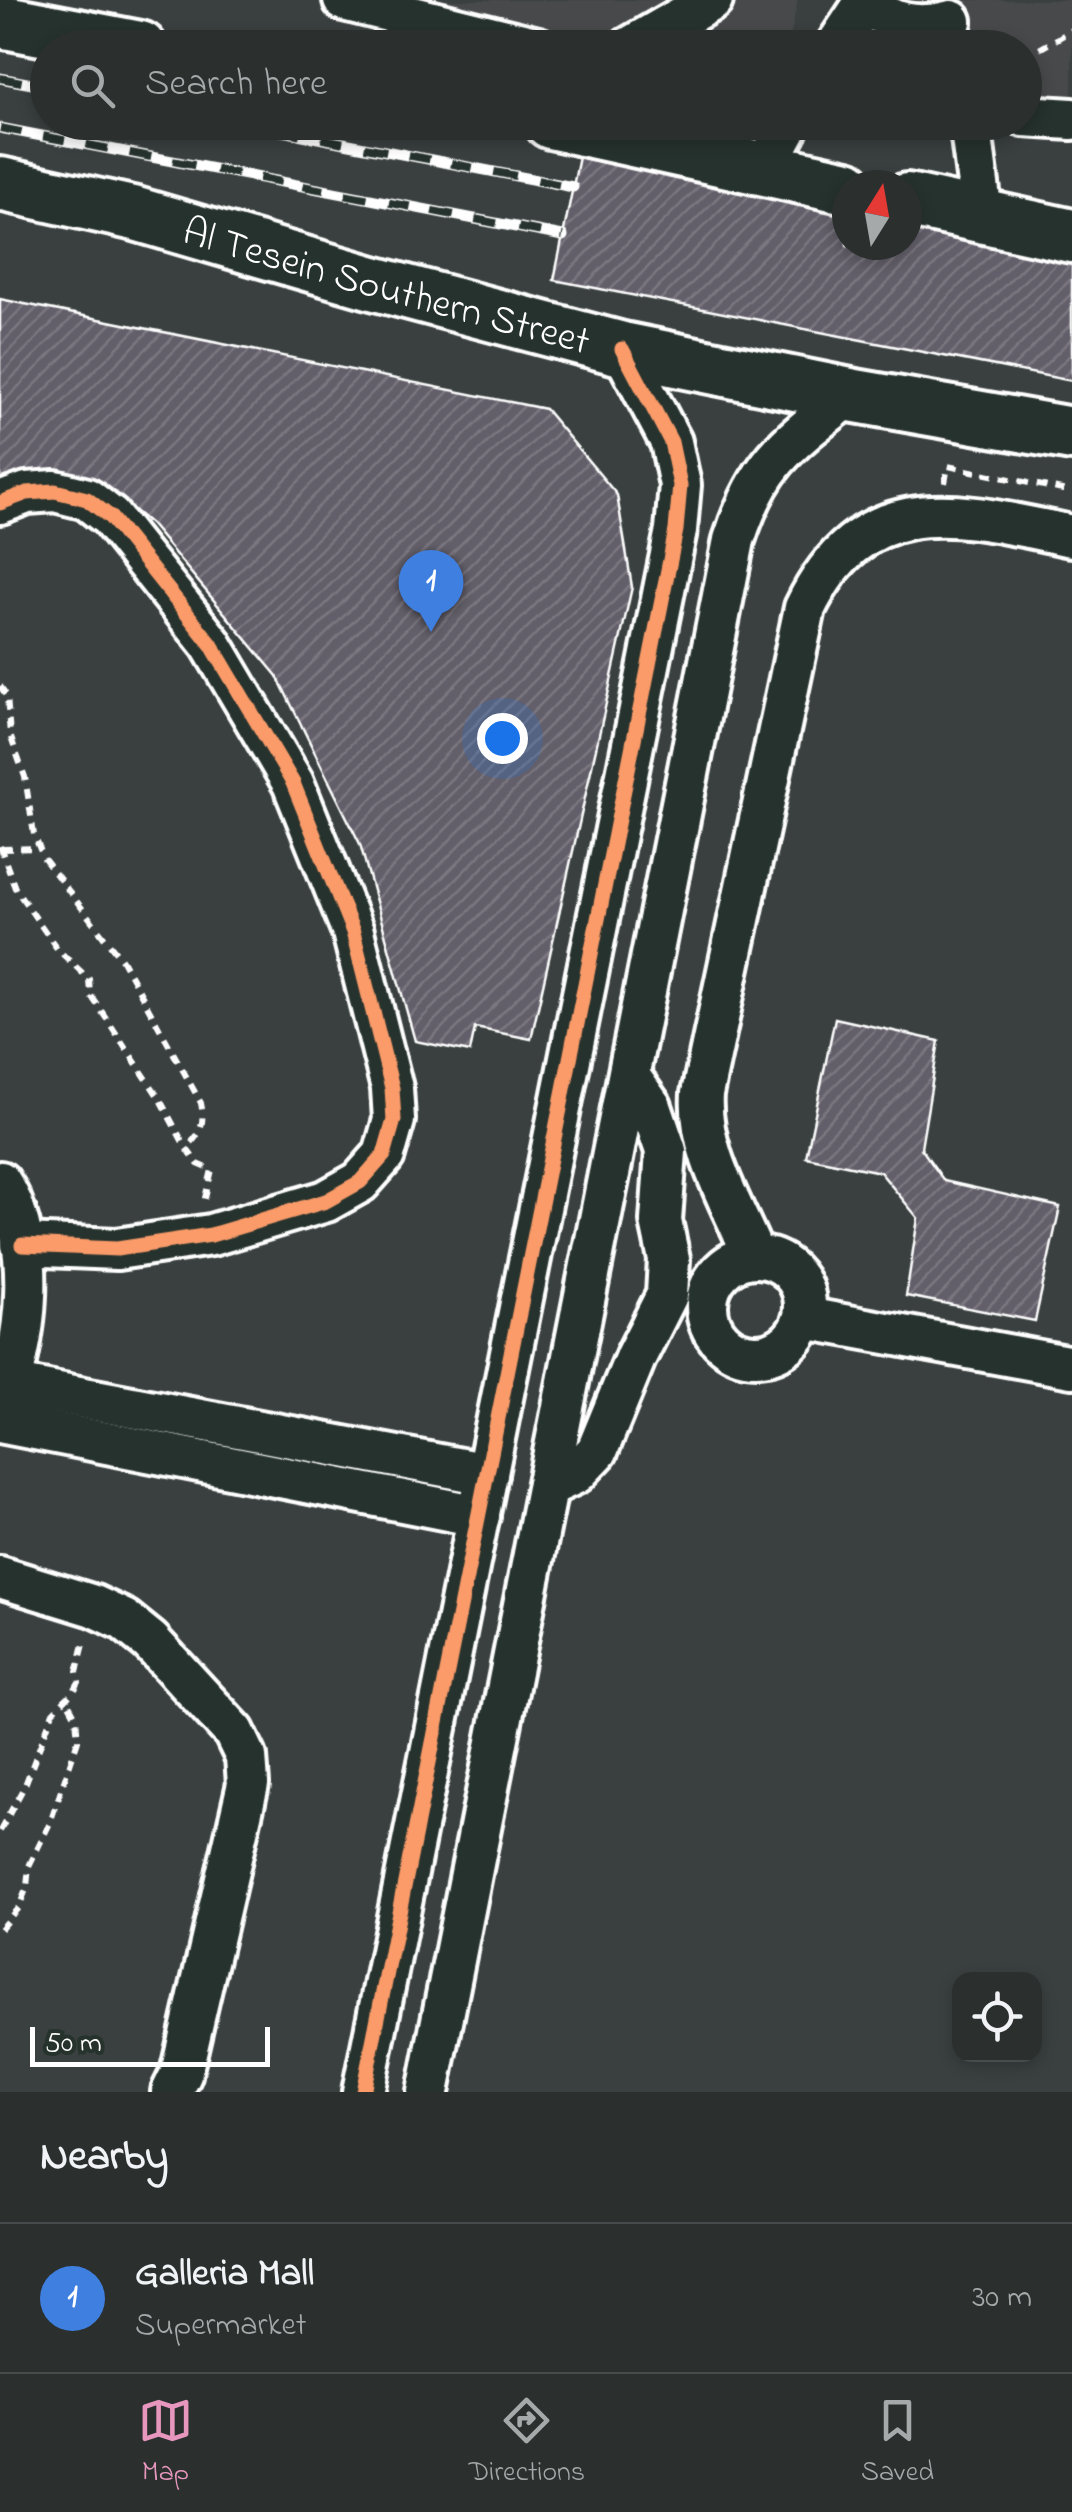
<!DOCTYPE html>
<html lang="en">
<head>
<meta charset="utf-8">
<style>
	:root { --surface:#2b302f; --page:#373c3b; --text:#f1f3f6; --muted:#a6a9aa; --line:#474b4b; --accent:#e797bd }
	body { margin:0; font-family:"Indie Flower",sans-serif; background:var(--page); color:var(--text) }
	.controls { position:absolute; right:30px; bottom:30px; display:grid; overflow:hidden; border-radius:20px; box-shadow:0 5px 15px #0003 }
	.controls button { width:90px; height:90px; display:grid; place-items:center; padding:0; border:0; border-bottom:2px solid var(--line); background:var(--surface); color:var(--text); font:50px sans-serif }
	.compass { position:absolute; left:832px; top:170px; width:90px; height:90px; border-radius:50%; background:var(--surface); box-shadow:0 5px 15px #0003; rotate:11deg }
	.scale { position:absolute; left:30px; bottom:25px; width:240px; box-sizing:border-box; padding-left:10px; border:5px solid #fff; border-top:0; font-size:28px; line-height:35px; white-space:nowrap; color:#fff; -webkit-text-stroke:8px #26332d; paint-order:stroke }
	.you { position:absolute; left:502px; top:738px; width:35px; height:35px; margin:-25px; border:8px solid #fff; border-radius:50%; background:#1a73e8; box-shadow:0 0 0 15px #1a73e833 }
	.badge { display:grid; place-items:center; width:65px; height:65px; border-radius:50%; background:var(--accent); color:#fff; font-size:32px; font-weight:700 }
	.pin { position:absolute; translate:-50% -82px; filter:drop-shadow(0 2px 5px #0008) }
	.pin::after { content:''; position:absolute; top:52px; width:35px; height:30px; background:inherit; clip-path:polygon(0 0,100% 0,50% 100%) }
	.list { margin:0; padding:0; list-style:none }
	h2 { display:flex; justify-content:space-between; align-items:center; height:130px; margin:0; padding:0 40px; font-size:42px }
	h2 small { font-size:32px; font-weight:400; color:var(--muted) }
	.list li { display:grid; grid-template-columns:65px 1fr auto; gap:30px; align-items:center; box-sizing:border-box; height:150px; padding:0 40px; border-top:2px solid var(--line) }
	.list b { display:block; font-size:38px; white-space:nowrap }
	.list p { margin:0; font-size:32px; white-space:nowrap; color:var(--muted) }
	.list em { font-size:32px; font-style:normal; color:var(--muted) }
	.icon { flex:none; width:55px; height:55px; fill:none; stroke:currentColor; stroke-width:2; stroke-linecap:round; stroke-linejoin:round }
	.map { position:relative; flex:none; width:1072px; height:2092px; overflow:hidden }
	.search { position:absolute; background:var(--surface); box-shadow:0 5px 15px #0003; left:30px; right:30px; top:30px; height:110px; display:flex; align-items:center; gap:25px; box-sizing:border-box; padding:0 35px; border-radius:55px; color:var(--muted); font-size:38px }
	.sheet { height:280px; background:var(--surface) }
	nav { display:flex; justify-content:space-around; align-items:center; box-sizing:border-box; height:140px; border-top:2px solid var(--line); background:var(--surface); font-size:28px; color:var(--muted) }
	nav a { display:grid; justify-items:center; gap:5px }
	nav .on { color:var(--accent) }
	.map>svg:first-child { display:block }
	.built { fill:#46494c }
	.building { fill:url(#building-hatch); stroke:#fff; stroke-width:2.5 }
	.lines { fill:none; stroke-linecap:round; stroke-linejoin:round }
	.minor-casing { stroke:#fff; stroke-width:48 }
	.major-casing { stroke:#fff; stroke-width:60 }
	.path { stroke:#fff; stroke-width:6; stroke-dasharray:10 8; stroke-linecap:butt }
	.minor { stroke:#26332d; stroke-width:40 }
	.major { stroke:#26332d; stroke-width:52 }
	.rail-casing { stroke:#fff; stroke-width:11 }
	.rail { stroke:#26332d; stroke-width:8; stroke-dasharray:22; stroke-linecap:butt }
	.cycleway-casing { stroke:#26332d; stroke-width:21 }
	.cycleway { stroke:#fa9b69; stroke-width:15 }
	.labels { text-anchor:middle; stroke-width:9; stroke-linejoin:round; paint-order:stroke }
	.street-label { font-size:40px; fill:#fff; stroke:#26332d }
</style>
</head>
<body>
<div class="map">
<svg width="1072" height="2092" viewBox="0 0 1072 2092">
	<defs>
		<pattern id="building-hatch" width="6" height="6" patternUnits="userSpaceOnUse" patternTransform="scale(2.5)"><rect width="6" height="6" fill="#645f6a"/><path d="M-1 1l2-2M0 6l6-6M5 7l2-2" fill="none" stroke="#7b7780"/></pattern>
	</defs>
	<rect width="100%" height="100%" fill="#39403f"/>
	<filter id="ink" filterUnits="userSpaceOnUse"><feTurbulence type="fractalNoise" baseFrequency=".01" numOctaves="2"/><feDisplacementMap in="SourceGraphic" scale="20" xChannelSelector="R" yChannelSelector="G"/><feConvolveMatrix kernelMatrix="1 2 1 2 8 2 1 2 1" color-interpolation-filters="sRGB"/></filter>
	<g filter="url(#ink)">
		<g class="built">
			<polygon points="371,0 798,0 788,48 608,47"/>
			<polygon points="887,0 1072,0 1072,110 1025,101 1024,48 877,48"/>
		</g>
		<g class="building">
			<polygon points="581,147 847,200 847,245 907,245 907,212 1072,244 1072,381 554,280"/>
			<polygon points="0,299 545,409 617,495 632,587 531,1039 475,1028 470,1052 415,1041 360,844 277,676 150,524 109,489 69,474 36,476 0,492"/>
			<polygon points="835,1018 939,1041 921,1148 944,1181 1060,1207 1035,1321 906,1296 918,1218 880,1172 806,1157"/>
		</g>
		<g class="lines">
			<g class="minor-casing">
				<g id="minor">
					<polyline points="344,0 538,48"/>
					<path d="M866,3C893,25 916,30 951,21"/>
					<polyline points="629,48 712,0"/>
					<polyline points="835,48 867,0"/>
					<polyline points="1024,116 1072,119"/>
					<polyline points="970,122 982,215"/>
					<polyline points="764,170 790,122"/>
					<polyline points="0,503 27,493 55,491 87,499 110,517 211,644 293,783 353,932 392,1088 394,1120 384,1155 360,1182 326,1201 211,1235 117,1249 22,1245"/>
					<path d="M0,1182C39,1239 28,1347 0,1408"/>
					<path d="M754,1256C733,1205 698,1150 702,1094L805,608C866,483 961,514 1072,536"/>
					<circle cx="756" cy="1306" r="49"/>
					<polyline points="805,1318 1072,1367"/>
					<polyline points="0,1387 10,1384 487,1474"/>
					<polyline points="0,1422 479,1516"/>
					<polyline points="548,1486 576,1473 597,1451 636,1356 667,1295 669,1259 661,1221 666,1151 651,1107 629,1076"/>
					<polyline points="0,1577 94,1606 124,1620 150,1641 234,1732 246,1757 248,1784 181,2074 172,2092"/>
					<polyline points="363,2092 676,530 680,485 671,442 622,349"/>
					<path d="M428,2092L734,540C759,462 788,443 850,395"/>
				</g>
			</g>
			<g class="major-casing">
				<g id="major">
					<polyline points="0,21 140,48"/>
					<polyline points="551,122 847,187"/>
					<path id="s1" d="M0,184L136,214L373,283L622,349L850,395L1072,434"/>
					<polyline points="907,200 1072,236"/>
				</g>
			</g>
			<g class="path">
				<polyline points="1024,58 1072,30"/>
				<polyline points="945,483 948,466 1072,492"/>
				<path d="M0,686L7,696L10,735L25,777L34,835L44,859L122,960L201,1103C205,1124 201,1134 186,1148"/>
				<polyline points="0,846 15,888 58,950 89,979 90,994 158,1096 186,1148 198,1164 212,1170 204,1202"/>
				<polyline points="2,849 39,848"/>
				<polyline points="0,1831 25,1785 53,1712 74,1691 79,1682 77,1672 85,1640"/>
				<polyline points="0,1929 19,1907 27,1887 29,1866 50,1823 78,1740 76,1717 65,1697"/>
			</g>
			<use href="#minor" class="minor"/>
			<use href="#major" class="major"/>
			<g class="rail-casing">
				<g id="rail">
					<polyline points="0,78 48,87"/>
					<polyline points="235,122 573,187"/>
					<polyline points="0,128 563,236"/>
				</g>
			</g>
			<use href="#rail" class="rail"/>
			<g class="cycleway-casing">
				<g id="cycleway">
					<polyline points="0,503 27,493 55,491 87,499 110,517 211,644 293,783 353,932 392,1088 394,1120 384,1155 360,1182 326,1201 211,1235 117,1249 22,1245"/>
					<polyline points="363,2092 676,530 680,485 671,442 622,349"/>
				</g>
			</g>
			<use href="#cycleway" class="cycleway"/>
		</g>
	</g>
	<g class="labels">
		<g class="street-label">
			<text dy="14" stroke="none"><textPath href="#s1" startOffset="400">Al Tesein Southern Street</textPath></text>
		</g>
	</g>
</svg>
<div class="controls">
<button><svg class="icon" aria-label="locate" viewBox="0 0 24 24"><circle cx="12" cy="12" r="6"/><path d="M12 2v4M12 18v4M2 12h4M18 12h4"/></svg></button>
</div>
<svg class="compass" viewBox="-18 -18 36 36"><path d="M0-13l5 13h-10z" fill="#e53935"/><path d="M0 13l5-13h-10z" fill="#a6a9aa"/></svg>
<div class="scale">50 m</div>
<div class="you"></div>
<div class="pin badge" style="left:431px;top:632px;background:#3f7fe0">1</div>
<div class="search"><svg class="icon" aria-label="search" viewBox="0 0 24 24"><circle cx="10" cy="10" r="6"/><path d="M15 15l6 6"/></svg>Search here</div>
</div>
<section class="sheet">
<h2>Nearby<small></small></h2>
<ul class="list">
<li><span class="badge" style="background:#3f7fe0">1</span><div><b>Galleria Mall</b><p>Supermarket</p></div><em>30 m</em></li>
</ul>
</section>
<nav>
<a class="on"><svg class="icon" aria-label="map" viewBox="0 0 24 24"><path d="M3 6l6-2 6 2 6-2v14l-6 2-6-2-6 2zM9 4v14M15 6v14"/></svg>Map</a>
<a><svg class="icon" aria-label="directions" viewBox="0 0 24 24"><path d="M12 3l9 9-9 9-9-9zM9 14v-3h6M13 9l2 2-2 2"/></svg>Directions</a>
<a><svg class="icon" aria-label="saved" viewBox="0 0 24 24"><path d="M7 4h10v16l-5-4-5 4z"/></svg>Saved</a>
</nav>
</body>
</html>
